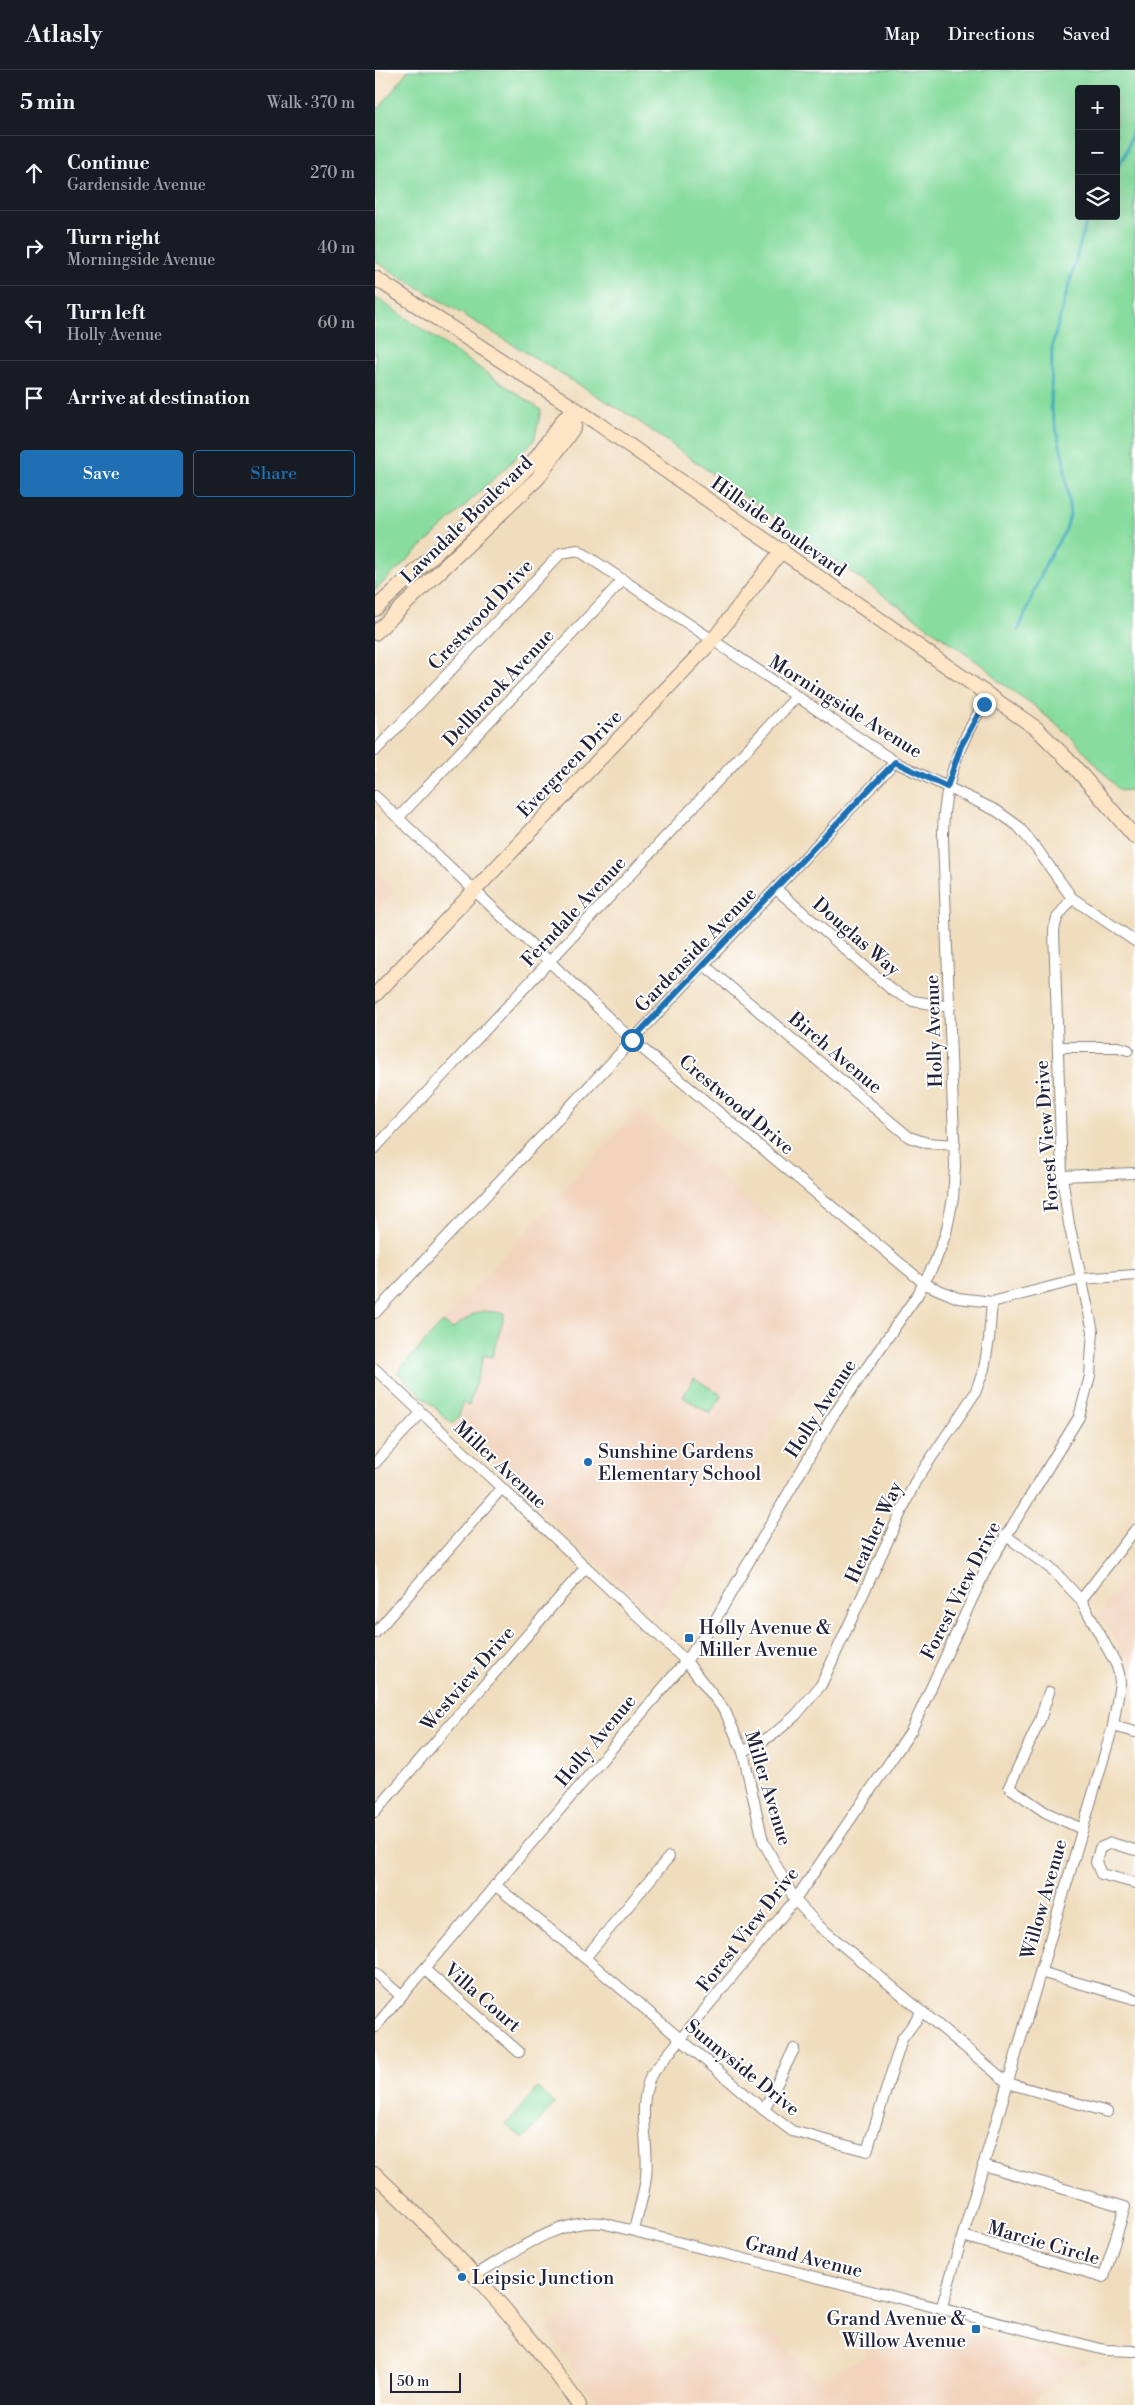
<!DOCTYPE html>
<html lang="en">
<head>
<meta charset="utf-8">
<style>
	:root { --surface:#171b24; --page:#242831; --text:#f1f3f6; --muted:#9ea1a6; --line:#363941; --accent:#1f6fb2 }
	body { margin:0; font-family:"Libre Bodoni",serif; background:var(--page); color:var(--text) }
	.controls { position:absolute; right:15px; top:15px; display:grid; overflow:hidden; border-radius:5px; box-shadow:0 5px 20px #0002 }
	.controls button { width:45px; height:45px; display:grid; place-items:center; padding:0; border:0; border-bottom:1px solid var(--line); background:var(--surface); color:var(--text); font:25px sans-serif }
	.scale { position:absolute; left:15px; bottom:12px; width:71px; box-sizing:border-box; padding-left:5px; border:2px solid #22223b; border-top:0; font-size:14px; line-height:18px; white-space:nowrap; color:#22223b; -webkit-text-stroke:4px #fff; paint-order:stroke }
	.stop { position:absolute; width:15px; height:15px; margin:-11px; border:4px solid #1f6fb2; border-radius:50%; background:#fff }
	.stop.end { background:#1f6fb2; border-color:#fff; box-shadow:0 1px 5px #0008 }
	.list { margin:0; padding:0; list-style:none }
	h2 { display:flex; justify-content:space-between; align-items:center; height:65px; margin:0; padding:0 20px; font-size:21px }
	h2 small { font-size:16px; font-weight:400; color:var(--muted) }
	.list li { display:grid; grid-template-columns:32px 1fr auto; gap:15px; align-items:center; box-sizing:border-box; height:75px; padding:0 20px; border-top:1px solid var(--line) }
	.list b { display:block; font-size:19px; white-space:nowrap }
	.list p { margin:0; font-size:16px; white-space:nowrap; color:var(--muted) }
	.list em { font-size:16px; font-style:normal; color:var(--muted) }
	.actions { display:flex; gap:10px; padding:15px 20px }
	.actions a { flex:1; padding:11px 0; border:1px solid var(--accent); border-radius:5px; text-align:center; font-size:18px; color:var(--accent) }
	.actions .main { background:var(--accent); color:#fff }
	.icon { flex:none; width:28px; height:28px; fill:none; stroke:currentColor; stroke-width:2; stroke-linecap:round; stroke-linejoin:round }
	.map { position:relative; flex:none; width:760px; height:2335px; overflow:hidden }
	header { display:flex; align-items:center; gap:30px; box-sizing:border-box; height:70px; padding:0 25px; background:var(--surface); border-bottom:1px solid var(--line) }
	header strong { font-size:24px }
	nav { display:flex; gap:28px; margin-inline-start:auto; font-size:18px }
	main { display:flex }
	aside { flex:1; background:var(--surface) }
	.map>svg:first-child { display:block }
	.built { fill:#f2d4be }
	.green { fill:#87dc9e; stroke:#547f6c; fill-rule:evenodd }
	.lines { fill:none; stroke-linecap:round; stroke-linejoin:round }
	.stream { stroke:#3da9bd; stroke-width:3 }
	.street-casing { stroke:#89807c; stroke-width:12 }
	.secondary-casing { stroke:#89807c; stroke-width:16 }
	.street { stroke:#fff; stroke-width:10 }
	.secondary { stroke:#fde5c5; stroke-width:14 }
	.route { stroke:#1f6fb2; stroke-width:6 }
	.poi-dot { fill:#1f6fb2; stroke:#fff; stroke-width:2 }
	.labels { text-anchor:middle; stroke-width:4; stroke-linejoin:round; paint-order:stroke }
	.street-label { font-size:19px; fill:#22223b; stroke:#fff }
	.poi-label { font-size:19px; fill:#22223b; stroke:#fff; text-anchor:start }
</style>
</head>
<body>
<header>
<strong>Atlasly</strong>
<nav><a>Map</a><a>Directions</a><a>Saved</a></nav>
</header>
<main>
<aside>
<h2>5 min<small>Walk · 370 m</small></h2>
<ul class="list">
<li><svg class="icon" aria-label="ahead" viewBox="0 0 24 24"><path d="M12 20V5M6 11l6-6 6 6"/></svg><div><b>Continue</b><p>Gardenside Avenue</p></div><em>270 m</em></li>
<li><svg class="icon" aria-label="right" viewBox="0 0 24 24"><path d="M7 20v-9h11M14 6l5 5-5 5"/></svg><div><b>Turn right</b><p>Morningside Avenue</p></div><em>40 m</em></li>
<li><svg class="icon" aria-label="left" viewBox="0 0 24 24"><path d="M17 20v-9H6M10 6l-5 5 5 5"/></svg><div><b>Turn left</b><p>Holly Avenue</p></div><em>60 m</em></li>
<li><svg class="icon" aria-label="arrive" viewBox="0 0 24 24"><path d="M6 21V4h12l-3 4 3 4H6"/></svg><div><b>Arrive at destination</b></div></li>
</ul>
<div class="actions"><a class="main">Save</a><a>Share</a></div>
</aside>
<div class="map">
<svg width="760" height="2335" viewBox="0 0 760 2335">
	<rect width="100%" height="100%" fill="#fff"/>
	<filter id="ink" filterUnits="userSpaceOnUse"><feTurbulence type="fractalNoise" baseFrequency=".02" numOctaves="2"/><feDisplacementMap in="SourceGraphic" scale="10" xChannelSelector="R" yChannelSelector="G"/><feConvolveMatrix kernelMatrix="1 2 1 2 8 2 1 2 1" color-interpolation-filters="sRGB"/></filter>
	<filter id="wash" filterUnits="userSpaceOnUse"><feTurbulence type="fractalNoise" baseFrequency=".0096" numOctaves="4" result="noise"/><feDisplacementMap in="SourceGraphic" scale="20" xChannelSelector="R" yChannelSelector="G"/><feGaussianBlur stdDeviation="1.12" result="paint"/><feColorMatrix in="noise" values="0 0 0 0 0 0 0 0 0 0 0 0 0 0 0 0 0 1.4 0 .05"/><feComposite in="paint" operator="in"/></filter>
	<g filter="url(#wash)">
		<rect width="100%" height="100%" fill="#f0ddbe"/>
		<g class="built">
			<polygon points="0,802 20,821 0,842"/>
			<polygon points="263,1039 489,1224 434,1299 281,1547 22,1302"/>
			<polygon points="753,1505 760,1507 760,1610 725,1544"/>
			<polygon points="232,2219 289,2302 359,2256 399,2264 441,2311 490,2286 500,2241 712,2292 651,2335 224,2335 172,2259"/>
		</g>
		<g class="green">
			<path d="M33,0H760V719L745,721L697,668L656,633L623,611L615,601L259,348L0,191V37L4,39ZM704,19H741V146H704Z"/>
			<polygon points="0,227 166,340 159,371 0,520"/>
			<polygon points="109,1241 130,1243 117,1287 109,1285 94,1336 87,1333 84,1347 77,1354 22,1302 68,1252 77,1259 98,1244"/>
			<polygon points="319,1308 347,1325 335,1344 308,1327"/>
			<polygon points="162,2018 180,2033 149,2069 131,2055"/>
		</g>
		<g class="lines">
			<g class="stream">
				<polyline points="741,100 750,85 760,53"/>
				<polyline points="643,561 671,493 691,459 695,445 689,391 676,338 677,276 711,153 715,146"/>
			</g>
		</g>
	</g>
	<g filter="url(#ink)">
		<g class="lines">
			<g class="street-casing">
				<g id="street">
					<polyline points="0,681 186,483 203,480 520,692 622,741 643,756 662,779 697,828 760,871"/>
					<polyline points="0,726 257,970 550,1214 583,1228 617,1232 706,1209 760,1205"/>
					<polyline points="23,748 248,510"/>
					<polyline points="401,819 517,920 538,931 575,937"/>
					<polyline points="329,895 534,1067 552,1073 580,1075"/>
					<polyline points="683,977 743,977 753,980"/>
					<polyline points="0,1078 421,627"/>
					<polyline points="687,1106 760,1103"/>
					<polyline points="0,1243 520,692"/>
					<polyline points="0,1299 311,1591 350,1641 368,1682 388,1771 420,1830 444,1856 633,2013 732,2042"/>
					<polyline points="0,1393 46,1343"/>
					<polyline points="706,1530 760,1460"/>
					<polyline points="0,1563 126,1419"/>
					<polyline points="674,1622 665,1650 634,1717 670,1742 707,1759"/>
					<polyline points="738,1656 760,1662"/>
					<polyline points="368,1682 399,1664 421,1645 446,1615 540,1412 600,1323 609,1299 614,1269 617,1232"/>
					<polyline points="0,1742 210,1498"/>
					<polyline points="760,1780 736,1773 725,1778 721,1792 726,1804 760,1813"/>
					<polyline points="120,1815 210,1888 389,2040 417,2061 492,2081 527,1969 547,1942"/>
					<polyline points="210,1888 294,1787"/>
					<polyline points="49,1899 144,1982"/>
					<polyline points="665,1902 760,1929"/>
					<polyline points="0,1903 26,1926"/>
					<path d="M0,1957L311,1591L338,1554L456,1349L543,1224L560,1192L571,1163L578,1128L580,1096L568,768C567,715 585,668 615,625"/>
					<polyline points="389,2040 419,1979"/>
					<path d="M259,2160C263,2143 269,2125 271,2107C275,2071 261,2041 276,2005L420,1830L536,1661L612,1497L704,1347L715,1306L718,1261L694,1154L687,1106L679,860L682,848L697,828"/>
					<polyline points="588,2166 729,2207 750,2137 608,2095"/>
					<path d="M100,2205C137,2184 183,2148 227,2153L730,2280L760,2281"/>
					<polyline points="566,2239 738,1656 745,1613 744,1603 741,1594 706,1530 679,1501 630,1465"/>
				</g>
			</g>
			<g class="secondary-casing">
				<g id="secondary">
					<polyline points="0,208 222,353 661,658 698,695 760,767"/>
					<polyline points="0,539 140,410 157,393 189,349 201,340"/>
					<polyline points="0,563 163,408 199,357 201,340"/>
					<polyline points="0,925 338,570 407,480"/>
					<path d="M0,2104C74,2175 145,2250 204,2335"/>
				</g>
			</g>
			<use href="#street" class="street"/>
			<use href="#secondary" class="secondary"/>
		</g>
	</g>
	<g class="lines" filter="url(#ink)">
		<polyline class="route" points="257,970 520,692 572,717 586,676 609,634"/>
	</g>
	<g class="poi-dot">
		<circle cx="213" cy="1392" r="5"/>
		<rect x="309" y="1563" width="10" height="10" rx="2.5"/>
		<circle cx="87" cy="2207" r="5"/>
		<rect x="596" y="2254" width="10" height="10" rx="2.5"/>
	</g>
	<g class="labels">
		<g class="street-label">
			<text transform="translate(91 449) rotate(-44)" y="7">Lawndale Boulevard</text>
			<text transform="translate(404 456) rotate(35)" y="7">Hillside Boulevard</text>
			<text transform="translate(105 544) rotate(-47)" y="7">Crestwood Drive</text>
			<text transform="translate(123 617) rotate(-47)" y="7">Dellbrook Avenue</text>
			<text transform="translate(471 636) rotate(32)" y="7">Morningside Avenue</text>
			<text transform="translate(194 693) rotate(-46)" y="7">Evergreen Drive</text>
			<text transform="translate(198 841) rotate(-47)" y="7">Ferndale Avenue</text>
			<text transform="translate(482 866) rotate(41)" y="7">Douglas Way</text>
			<text transform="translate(320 879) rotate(-46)" y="7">Gardenside Avenue</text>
			<text transform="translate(558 961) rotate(-92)" y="7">Holly Avenue</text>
			<text transform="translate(461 982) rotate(40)" y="7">Birch Avenue</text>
			<text transform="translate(362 1034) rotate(40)" y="7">Crestwood Drive</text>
			<text transform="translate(671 1066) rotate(-94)" y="7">Forest View Drive</text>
			<text transform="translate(445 1338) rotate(-57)" y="7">Holly Avenue</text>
			<text transform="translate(126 1394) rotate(43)" y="7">Miller Avenue</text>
			<text transform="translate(498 1462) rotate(-65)" y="7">Heather Way</text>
			<text transform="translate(585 1520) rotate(-63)" y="7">Forest View Drive</text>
			<text transform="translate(92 1608) rotate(-49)" y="7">Westview Drive</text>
			<text transform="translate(220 1670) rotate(-50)" y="7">Holly Avenue</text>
			<text transform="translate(394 1718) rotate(73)" y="7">Miller Avenue</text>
			<text transform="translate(668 1829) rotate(-74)" y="7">Willow Avenue</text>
			<text transform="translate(372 1859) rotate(-52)" y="7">Forest View Drive</text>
			<text transform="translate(108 1927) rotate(41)" y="7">Villa Court</text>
			<text transform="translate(368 1997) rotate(39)" y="7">Sunnyside Drive</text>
			<text transform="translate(669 2172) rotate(16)" y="7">Marcie Circle</text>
			<text transform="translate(429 2186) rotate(14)" y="7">Grand Avenue</text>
		</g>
		<g class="poi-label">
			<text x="223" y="1388">Sunshine Gardens<tspan x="223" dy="22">Elementary School</tspan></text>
			<text x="324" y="1564">Holly Avenue &amp;<tspan x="324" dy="22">Miller Avenue</tspan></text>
			<text x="97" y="2214">Leipsic Junction</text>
			<text x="591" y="2255" text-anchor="end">Grand Avenue &amp;<tspan x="591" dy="22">Willow Avenue</tspan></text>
		</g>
	</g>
</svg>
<div class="controls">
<button>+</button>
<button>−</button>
<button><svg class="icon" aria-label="layers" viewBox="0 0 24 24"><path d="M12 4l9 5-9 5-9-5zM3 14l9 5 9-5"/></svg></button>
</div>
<div class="scale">50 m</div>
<div class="stop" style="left:257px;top:970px"></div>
<div class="stop end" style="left:609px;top:634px"></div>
</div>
</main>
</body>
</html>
